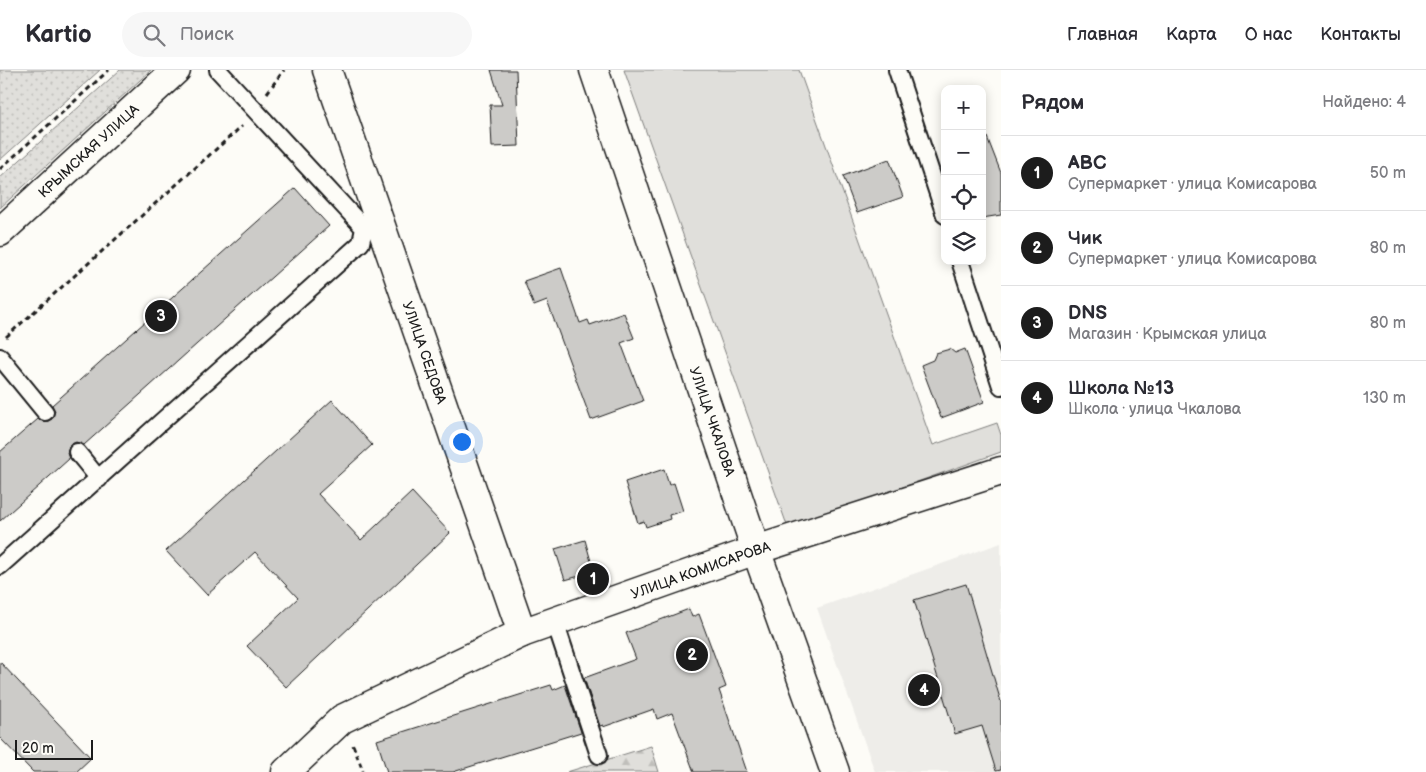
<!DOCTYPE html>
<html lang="ru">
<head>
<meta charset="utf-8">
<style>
	:root { --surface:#fff; --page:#f7f7f7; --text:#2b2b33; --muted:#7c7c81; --line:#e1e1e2; --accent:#1c1c1c }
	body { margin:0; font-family:"Balsamiq Sans",sans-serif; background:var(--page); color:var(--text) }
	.controls { position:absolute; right:15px; top:15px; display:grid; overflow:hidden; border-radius:10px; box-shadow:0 2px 12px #0003 }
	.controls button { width:45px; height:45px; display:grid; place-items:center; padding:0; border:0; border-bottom:1px solid var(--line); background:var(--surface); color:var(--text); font:25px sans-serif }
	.scale { position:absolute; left:15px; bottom:12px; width:78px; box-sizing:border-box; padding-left:5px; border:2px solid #1c1c1c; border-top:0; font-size:14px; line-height:18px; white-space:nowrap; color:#1c1c1c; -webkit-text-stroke:4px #fdfcf7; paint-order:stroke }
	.you { position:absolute; left:461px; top:371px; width:18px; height:18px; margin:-12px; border:4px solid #fff; border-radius:50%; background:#1a73e8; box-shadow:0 0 0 8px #1a73e833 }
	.badge { display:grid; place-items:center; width:32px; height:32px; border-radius:50%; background:var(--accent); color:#fff; font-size:16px; font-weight:700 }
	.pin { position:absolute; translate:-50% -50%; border:2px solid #fff; box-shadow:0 1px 5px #0006 }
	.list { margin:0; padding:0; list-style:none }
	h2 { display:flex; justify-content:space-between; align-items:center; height:65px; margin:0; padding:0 20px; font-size:21px }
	h2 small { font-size:16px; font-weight:400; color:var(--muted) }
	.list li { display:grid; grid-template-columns:32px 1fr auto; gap:15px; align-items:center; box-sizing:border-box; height:75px; padding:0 20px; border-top:1px solid var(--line) }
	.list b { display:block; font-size:19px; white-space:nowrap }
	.list p { margin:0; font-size:16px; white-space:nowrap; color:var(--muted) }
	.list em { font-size:16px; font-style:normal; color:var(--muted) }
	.icon { flex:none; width:28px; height:28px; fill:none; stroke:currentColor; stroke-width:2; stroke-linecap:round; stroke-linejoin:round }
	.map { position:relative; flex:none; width:1001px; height:702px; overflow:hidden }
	header { display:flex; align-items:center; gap:30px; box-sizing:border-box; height:70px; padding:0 25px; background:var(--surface); border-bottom:1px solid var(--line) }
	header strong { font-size:24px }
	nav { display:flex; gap:28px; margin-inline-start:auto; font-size:18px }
	.search { width:350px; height:45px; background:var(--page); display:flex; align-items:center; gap:12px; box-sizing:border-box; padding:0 18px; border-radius:28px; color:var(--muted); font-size:19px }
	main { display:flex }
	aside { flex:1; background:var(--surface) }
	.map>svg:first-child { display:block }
	.built { fill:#eeede9 }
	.grass { fill:url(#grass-dots); stroke:#7e7e7c }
	.forest { fill:url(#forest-firs); stroke:#7e7e7c }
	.green { fill:#e0dfdb; stroke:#7e7e7c }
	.building { fill:#cccbc8; stroke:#1c1c1c }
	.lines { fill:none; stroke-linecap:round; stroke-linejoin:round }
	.service-casing { stroke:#1c1c1c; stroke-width:20 }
	.minor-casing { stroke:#1c1c1c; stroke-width:31 }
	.secondary-casing { stroke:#1c1c1c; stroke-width:31 }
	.path { stroke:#1c1c1c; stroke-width:3; stroke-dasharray:5 4; stroke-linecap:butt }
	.service { stroke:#fdfcf7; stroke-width:16 }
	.minor { stroke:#fdfcf7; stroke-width:28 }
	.secondary { stroke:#fdfcf7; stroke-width:28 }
	.labels { text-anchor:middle; stroke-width:4; stroke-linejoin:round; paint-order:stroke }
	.street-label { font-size:14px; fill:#1c1c1c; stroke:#fdfcf7 }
</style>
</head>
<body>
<header>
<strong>Kartio</strong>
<div class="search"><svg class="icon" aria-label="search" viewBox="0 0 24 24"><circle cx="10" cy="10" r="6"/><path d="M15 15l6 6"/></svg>Поиск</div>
<nav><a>Главная</a><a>Карта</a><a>О нас</a><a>Контакты</a></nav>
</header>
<main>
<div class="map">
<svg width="1001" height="702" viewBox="0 0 1001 702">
	<defs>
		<pattern id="grass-dots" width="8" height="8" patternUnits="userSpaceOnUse" patternTransform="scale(1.25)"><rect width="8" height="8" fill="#e0dfdb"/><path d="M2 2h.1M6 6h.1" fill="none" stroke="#c0bfbb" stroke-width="1.8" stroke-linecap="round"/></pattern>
		<pattern id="forest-firs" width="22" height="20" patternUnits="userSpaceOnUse" patternTransform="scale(1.25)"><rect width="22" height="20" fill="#e0dfdb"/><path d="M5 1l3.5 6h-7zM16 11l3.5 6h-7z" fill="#c0bfbb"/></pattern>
	</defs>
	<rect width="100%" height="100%" fill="#fdfcf7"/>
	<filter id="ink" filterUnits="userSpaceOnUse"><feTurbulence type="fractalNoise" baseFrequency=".02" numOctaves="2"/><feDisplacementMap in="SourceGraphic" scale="10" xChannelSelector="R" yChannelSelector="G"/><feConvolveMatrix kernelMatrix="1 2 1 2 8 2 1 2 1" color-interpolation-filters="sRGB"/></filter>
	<g filter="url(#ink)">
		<polygon class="built" points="1001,473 1001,702 875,702 817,538"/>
		<g class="grass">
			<polygon points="0,0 100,0 0,90"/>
			<polygon points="120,0 151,0 0,138 0,108"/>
		</g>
		<polygon class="forest" points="651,676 659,702 567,702"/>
		<polygon class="green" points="624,0 799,0 933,375 997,353 1001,365 1001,382 788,458"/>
		<g class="building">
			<polygon points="491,0 516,0 519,76 492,77 490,35 502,35"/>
			<polygon points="982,54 1001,103 1001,145 982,148"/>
			<polygon points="889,89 903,127 857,143 843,106"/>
			<polygon points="295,118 329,156 84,375 76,372 70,375 67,383 69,389 0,451 0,382 38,349 46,352 52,349 55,341 52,335"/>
			<polygon points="561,198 580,253 588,250 590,255 624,243 634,268 621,273 643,331 591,350 547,231 534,236 524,211"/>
			<polygon points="950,279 955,283 965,279 984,332 941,348 921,295 933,290 936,283"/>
			<polygon points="332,330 372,375 318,424 361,470 412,422 450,463 286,617 247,576 298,528 255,482 207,525 166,481"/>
			<polygon points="664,399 669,415 674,413 683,441 669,445 670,449 646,457 644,451 638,453 625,412"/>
			<polygon points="585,470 594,502 565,510 555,479"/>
			<polygon points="966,514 1001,632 1001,700 996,701 982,656 955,664 914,530"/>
			<polygon points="689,539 692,547 699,544 726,617 719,620 747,702 694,702 672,643 657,649 654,639 603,657 603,655 600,656 584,608 636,589 626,563"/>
			<polygon points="0,592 91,688 76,702 33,702 0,668"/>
			<polygon points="551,615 553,620 565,615 581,662 453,702 387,702 377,670"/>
		</g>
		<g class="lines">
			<g class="service-casing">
				<g id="service">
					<polyline points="897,0 945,145"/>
					<polyline points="960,191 1001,316"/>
					<polyline points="0,287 45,342"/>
					<polyline points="77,382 99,409"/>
					<polyline points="0,496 361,173 364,158 218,0"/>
					<polyline points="555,552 599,685"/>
				</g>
			</g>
			<g class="minor-casing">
				<g id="minor">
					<path id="s1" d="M327,0L522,563"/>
					<path id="s2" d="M286,702L342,649L522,563L756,480L1001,401"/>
				</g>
			</g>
			<g class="secondary-casing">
				<g id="secondary">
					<path id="s3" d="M594,0L756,480L835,702"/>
					<path id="s4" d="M0,162L176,0"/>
				</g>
			</g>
			<g class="path">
				<polyline points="267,23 284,0"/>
				<polyline points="0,99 109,0"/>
				<polyline points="6,267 242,56"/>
				<polyline points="353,675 363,701"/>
			</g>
			<use href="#service" class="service"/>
			<use href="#minor" class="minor"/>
			<use href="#secondary" class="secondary"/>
		</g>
	</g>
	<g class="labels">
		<g class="street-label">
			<text dy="5" stroke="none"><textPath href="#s4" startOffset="120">КРЫМСКАЯ УЛИЦА</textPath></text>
			<text dy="5" stroke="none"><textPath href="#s1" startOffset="299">УЛИЦА СЕДОВА</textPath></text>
			<text dy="5" stroke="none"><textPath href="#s3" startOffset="371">УЛИЦА ЧКАЛОВА</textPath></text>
			<text dy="5" stroke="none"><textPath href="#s2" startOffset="466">УЛИЦА КОМИСАРОВА</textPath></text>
		</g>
	</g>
</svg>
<div class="controls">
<button>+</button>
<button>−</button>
<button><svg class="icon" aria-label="locate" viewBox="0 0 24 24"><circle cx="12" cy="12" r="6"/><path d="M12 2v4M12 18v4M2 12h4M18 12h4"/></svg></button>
<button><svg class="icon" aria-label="layers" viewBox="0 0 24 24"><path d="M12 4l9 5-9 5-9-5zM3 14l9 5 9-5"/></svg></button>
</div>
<div class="scale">20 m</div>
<div class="you"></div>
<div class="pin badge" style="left:593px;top:509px">1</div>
<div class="pin badge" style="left:692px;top:585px">2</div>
<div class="pin badge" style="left:161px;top:246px">3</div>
<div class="pin badge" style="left:924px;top:620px">4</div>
</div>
<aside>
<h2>Рядом<small>Найдено: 4</small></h2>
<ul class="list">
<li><span class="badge">1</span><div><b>ABC</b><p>Супермаркет · улица Комисарова</p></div><em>50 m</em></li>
<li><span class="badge">2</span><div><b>Чик</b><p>Супермаркет · улица Комисарова</p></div><em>80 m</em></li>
<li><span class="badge">3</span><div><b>DNS</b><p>Магазин · Крымская улица</p></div><em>80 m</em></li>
<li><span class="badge">4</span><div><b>Школа №13</b><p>Школа · улица Чкалова</p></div><em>130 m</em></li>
</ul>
</aside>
</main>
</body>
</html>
